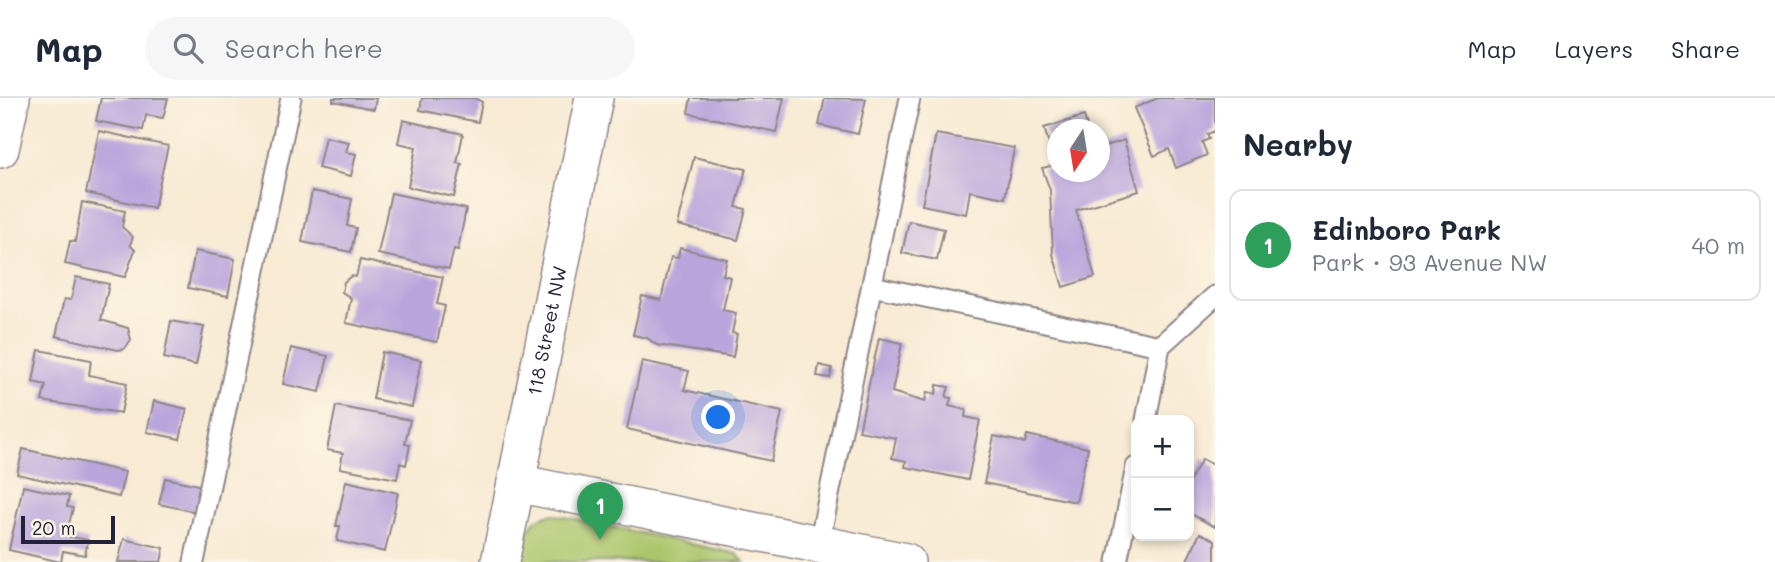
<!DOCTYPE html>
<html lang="en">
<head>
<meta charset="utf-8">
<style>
	:root { --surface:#fff; --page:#f6f6f7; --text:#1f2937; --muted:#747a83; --line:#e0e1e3; --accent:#db2777 }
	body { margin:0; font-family:Mali,sans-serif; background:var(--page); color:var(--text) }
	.controls { position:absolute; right:21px; bottom:21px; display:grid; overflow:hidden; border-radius:14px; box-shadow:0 4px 10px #0003 }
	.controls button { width:63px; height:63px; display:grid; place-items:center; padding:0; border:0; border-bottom:2px solid var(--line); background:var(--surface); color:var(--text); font:35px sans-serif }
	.compass { position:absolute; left:1047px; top:21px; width:63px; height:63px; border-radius:50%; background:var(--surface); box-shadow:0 4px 10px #0003; rotate:192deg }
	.scale { position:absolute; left:21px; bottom:18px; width:94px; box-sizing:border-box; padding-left:7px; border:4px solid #22223b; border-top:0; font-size:19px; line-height:24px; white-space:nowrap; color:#22223b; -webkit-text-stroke:5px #fcf5e5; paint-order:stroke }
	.you { position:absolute; left:719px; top:320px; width:24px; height:24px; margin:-18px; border:5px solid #fff; border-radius:50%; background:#1a73e8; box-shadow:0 0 0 10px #1a73e833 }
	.badge { display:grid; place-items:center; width:46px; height:46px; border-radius:50%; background:var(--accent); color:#fff; font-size:23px; font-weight:700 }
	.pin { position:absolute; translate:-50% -58px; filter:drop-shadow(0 2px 4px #0008) }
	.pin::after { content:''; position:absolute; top:37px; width:24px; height:21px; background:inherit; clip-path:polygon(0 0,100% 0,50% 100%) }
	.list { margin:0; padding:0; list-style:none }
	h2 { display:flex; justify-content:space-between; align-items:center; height:91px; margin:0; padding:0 28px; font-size:30px }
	h2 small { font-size:23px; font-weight:400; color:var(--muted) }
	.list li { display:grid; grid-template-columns:46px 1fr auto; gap:21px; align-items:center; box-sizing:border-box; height:112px; margin:0 14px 14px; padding:0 14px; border:2px solid var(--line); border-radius:14px }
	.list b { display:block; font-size:26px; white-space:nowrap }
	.list p { margin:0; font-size:23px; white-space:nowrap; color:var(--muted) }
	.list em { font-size:23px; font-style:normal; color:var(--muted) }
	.icon { flex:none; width:38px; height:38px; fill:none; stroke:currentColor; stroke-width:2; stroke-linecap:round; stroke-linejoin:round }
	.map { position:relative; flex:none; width:1215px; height:464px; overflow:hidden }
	header { display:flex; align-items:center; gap:42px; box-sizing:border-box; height:98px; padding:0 35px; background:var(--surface); border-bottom:2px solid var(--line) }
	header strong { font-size:33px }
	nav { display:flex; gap:38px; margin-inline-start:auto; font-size:24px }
	.search { width:490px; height:63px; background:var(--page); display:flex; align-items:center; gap:18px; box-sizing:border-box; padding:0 24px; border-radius:38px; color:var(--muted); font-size:26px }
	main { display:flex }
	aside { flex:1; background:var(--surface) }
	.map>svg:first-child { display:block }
	.green { fill:#abc56b; stroke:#667453; stroke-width:2 }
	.building { fill:#b9a5dc }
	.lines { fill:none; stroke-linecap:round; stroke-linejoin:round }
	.service-casing { stroke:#8d8687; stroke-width:23 }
	.minor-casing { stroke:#8d8687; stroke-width:40 }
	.service { stroke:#fff; stroke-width:19 }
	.minor { stroke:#fff; stroke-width:37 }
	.labels { text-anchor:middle; stroke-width:7; stroke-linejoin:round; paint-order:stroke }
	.street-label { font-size:19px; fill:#22223b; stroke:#fcf5e5 }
</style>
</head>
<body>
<header>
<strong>Map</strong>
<div class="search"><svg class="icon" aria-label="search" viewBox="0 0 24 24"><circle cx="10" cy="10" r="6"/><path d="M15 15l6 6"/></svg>Search here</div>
<nav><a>Map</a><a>Layers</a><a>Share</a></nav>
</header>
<main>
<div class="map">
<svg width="1215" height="464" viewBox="0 0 1215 464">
	<rect width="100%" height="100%" fill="#fcf5e5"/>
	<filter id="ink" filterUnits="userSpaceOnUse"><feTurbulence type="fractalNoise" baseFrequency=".0143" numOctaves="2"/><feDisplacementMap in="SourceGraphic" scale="14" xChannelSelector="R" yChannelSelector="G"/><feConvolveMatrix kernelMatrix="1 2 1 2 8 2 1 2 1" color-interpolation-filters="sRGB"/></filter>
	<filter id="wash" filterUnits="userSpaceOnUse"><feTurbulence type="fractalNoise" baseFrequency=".00686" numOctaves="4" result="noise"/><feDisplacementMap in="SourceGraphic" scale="28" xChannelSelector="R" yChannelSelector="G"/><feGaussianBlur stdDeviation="1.57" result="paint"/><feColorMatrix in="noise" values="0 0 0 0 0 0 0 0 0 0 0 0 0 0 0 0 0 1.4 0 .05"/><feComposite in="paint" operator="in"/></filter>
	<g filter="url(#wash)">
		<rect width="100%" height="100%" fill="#f8ead3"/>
		<path class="green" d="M552,416L737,456L744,464H521C526,440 525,421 552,416Z"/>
		<g id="blocks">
			<g class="building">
				<polygon points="101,0 168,0 163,20 146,17 143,32 96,23"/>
				<polygon points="333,0 376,0 374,11 333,3"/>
				<polygon points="422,0 475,0 482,4 478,24 420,12"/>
				<polygon points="691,0 784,0 776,34 688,15"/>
				<polygon points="825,0 866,1 858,36 819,27"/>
				<polygon points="1158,0 1215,0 1215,33 1207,36 1209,41 1202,44 1207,57 1176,70 1169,51 1154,58 1134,10"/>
				<polygon points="1084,18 1088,32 1058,32 1058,74 1100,74 1100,50 1124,42 1139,93 1076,112 1095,179 1063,189 1053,156 1050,92 1042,70 1056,67 1044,30"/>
				<polygon points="403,22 463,36 457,65 462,66 454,99 408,89 416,49 398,45"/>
				<polygon points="99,33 168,48 154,110 86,95"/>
				<polygon points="936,36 1014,50 1005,100 970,93 966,116 922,107"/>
				<polygon points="325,39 349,44 346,54 356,56 351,78 318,70"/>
				<polygon points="694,59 746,71 736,109 746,111 738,142 677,127"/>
				<polygon points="312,93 352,101 347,128 356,130 351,154 302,144"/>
				<polygon points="391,95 466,111 458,152 454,151 449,171 378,156"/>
				<polygon points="82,104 125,113 122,129 133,139 130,147 135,152 125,179 65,166 70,143 75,144"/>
				<polygon points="909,123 944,131 937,162 902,155"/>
				<polygon points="680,150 727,161 723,177 730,179 723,212 736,215 732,235 737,236 733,259 657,247 647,240 633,237 642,198 661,202 671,159 678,160"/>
				<polygon points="195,153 235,161 228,198 188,190"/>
				<polygon points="360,162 443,179 437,206 445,208 437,244 346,225 351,200 342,194 344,184 351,178 356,179"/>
				<polygon points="76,179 109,186 101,222 128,230 131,242 124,251 118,252 56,238 64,201 71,202"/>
				<polygon points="171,223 204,229 196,267 164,260"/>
				<polygon points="879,240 902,245 892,294 925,304 927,294 936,296 937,287 949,289 946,299 951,300 949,308 966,312 965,319 980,322 968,382 905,369 906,363 892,360 896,340 859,333"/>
				<polygon points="291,250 328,258 320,294 283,286"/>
				<polygon points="39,252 91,262 89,277 127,285 121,315 42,303 46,287 33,284"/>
				<polygon points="382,254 421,262 412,309 373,301"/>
				<polygon points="642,263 689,273 684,292 782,314 771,363 627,331"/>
				<polygon points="819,267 832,270 830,280 817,278"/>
				<polygon points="154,303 187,311 180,341 147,334"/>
				<polygon points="336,308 410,322 405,346 410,347 406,367 400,365 397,381 340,370 343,355 327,352"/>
				<polygon points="1027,337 1088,350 1076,404 984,385 994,338 1025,345"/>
				<polygon points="23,351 125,374 119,399 17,376"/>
				<polygon points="1202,361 1215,368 1215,429 1189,415 1189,384"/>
				<polygon points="165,380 203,388 197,414 159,406"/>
				<polygon points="346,383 398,395 385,454 337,443 340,428 336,428"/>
				<polygon points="23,388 69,398 67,409 73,410 66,438 88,442 85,457 63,453 61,464 9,452"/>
				<polygon points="1200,435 1215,442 1215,464 1186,464"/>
				<polygon points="124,441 164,450 161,464 118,464"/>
			</g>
		</g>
	</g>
	<g filter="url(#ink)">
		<use href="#blocks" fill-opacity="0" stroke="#8d8687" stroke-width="2"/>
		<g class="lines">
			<g class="service-casing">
				<g id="service">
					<polyline points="872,188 1160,248"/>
					<polyline points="1146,322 1160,248 1215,198"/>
					<polyline points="819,446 910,0"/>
					<polyline points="194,464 291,0"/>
					<polyline points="1117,464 1136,369"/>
				</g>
			</g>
			<g class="minor-casing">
				<g id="minor">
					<polyline points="0,51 11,0"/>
					<polyline points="516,385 906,464"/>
					<path id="s1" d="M500,464L594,0"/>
				</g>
			</g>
			<use href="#service" class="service"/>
			<use href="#minor" class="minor"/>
		</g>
	</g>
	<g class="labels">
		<g class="street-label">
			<text dy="7" stroke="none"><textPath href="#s1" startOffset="236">118 Street NW</textPath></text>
		</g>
	</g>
</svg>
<div class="controls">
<button>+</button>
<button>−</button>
</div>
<svg class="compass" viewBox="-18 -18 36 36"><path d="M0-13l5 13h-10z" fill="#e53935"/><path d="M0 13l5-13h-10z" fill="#747a83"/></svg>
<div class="scale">20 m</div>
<div class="you"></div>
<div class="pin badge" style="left:600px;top:442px;background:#2e9e5b">1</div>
</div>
<aside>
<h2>Nearby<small></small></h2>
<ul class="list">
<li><span class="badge" style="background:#2e9e5b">1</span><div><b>Edinboro Park</b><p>Park · 93 Avenue NW</p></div><em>40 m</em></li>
</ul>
</aside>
</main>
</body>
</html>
